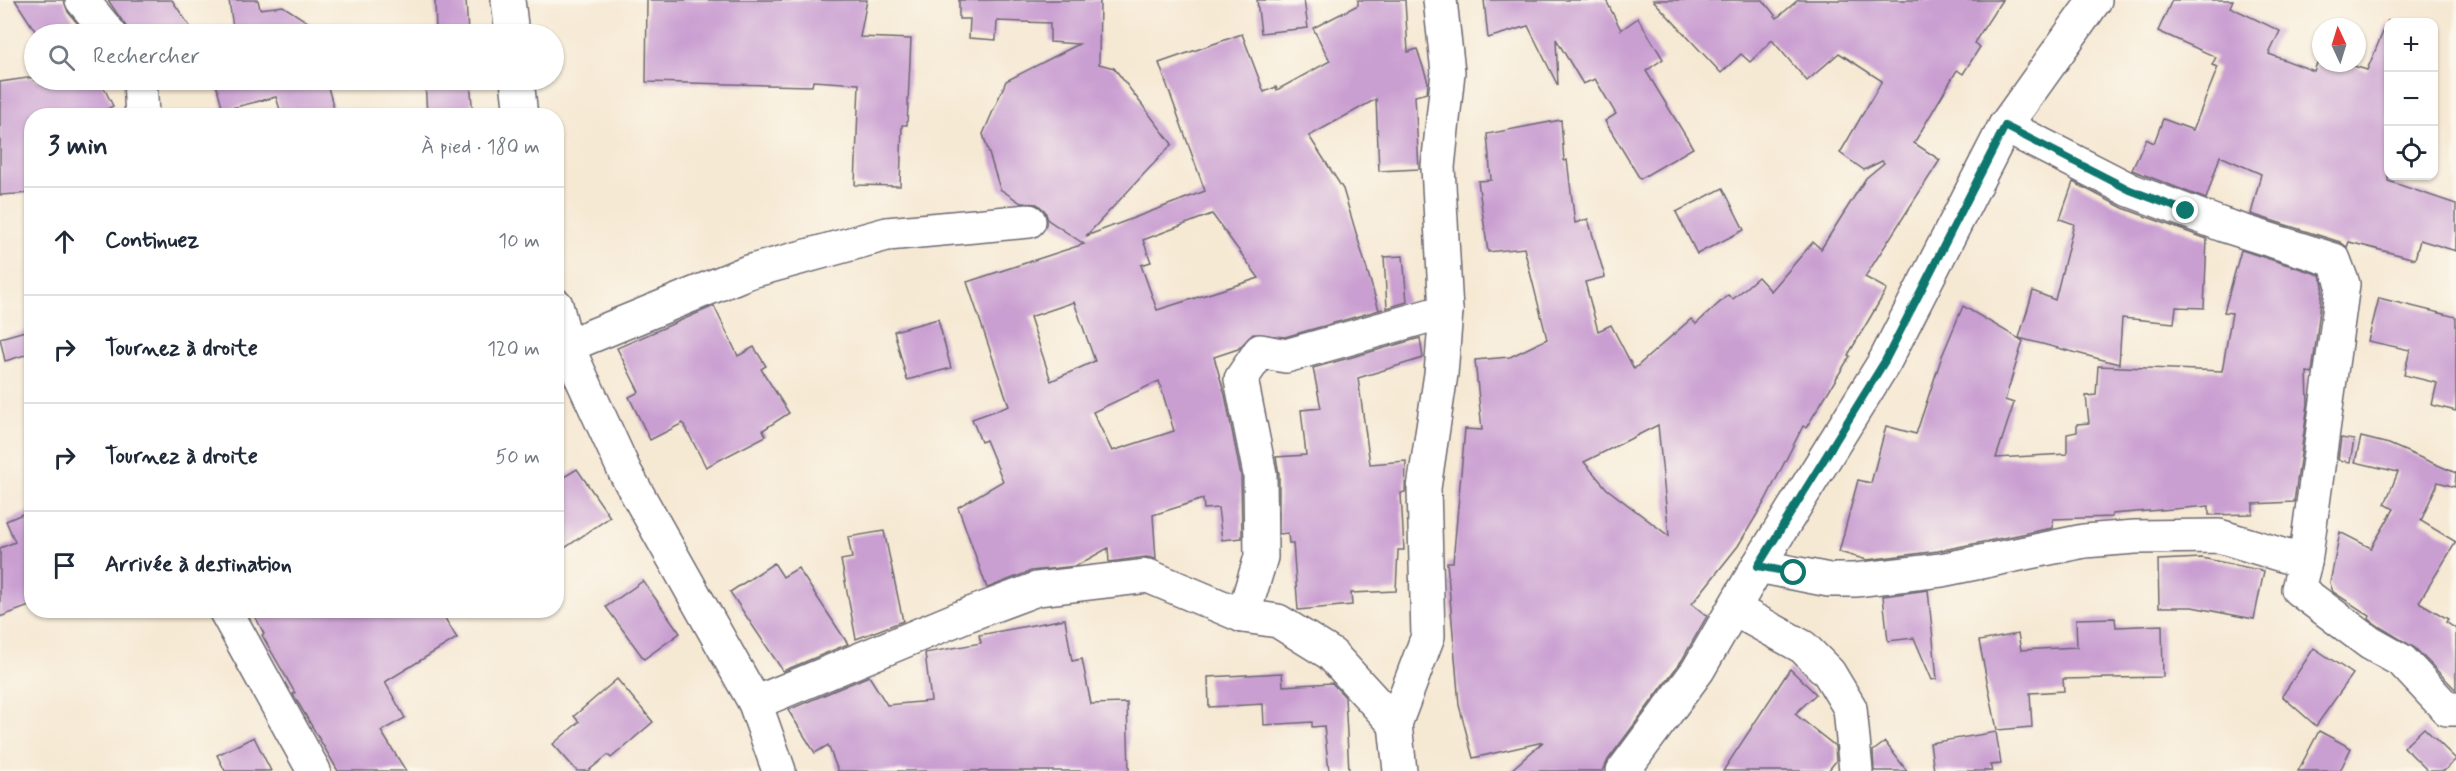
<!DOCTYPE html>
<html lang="fr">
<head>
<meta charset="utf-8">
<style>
	:root { --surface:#fff; --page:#f6f6f7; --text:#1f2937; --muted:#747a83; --line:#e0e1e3 }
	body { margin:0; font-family:Mynerve,sans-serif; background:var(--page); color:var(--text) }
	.controls { position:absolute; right:18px; top:18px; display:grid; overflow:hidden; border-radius:12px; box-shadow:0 2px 4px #0004 }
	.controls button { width:54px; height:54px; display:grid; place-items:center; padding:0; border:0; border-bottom:2px solid var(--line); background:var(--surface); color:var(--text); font:30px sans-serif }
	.compass { position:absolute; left:2312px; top:18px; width:54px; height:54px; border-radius:50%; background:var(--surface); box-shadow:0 2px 4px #0004; rotate:356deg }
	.stop { position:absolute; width:18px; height:18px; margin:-14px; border:4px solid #0f766e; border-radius:50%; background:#fff }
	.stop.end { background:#0f766e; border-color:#fff; box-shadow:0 2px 6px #0008 }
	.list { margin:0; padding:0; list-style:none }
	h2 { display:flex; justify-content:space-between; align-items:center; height:78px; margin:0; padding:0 24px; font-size:26px }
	h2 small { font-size:20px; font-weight:400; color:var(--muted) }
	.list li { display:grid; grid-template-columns:39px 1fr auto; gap:18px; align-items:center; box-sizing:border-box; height:108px; padding:0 24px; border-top:2px solid var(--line) }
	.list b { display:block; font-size:22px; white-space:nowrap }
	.list em { font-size:20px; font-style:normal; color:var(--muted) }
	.icon { flex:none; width:33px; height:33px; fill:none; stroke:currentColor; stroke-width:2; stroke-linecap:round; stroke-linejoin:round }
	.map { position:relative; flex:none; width:2456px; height:771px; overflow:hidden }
	.search { position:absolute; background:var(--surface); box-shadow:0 2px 4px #0004; left:24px; top:24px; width:540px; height:66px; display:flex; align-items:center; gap:15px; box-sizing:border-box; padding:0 21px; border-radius:33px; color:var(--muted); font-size:22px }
	.panel { position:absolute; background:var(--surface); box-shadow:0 2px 4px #0004; left:24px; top:108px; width:540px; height:510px; border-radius:24px }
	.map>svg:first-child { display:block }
	.building { fill:#c99ed1; fill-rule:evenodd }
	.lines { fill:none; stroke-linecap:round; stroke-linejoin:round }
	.minor-casing { stroke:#6c6871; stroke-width:36 }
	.major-casing { stroke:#6c6871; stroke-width:36 }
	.minor { stroke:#fff; stroke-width:33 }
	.major { stroke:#fff; stroke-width:33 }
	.route { stroke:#0f766e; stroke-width:8 }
</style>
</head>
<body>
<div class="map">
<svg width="2456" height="771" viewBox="0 0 2456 771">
	<rect width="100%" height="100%" fill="#fbf7ec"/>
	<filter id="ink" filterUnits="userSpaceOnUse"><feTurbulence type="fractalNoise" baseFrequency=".0167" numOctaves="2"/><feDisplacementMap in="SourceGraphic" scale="12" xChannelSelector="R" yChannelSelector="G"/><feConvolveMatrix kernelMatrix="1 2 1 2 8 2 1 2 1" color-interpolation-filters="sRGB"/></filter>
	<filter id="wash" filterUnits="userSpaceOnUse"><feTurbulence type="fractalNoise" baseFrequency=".008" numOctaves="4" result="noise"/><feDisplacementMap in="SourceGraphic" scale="24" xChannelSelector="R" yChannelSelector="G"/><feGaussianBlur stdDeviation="1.35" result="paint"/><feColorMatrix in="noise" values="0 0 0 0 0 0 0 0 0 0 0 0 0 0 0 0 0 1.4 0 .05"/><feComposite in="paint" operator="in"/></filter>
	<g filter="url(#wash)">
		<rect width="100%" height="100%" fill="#f6e9d4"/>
		<g id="blocks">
			<g class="building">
				<polygon points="15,0 64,0 68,12 86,34 37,34"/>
				<polygon points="108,0 172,0 195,34 131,34"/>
				<polygon points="229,0 258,0 260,9 283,6 326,34 234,34"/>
				<polygon points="435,0 466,0 468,34 436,34"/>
				<polygon points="647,0 867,0 860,37 911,39 907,125 902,125 900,186 855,185 859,84 813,81 812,86 646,82"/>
				<path d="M959,0H1100L1099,64L1114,68L1172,144L1086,236L1205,191L1159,63L1242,34L1264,92L1276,87L1277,90L1330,61L1313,28L1358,5V0H1405L1408,52L1417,49L1428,82L1427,93L1415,96L1419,169L1379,171L1376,99L1309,136L1343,189L1379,310L1383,309L1285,337L1253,334L1238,349L1214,357L1225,395L1241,476L1242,538L1222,540L1218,508L1204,509L1203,499L1153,515L1156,559L1146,557L1109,562L1108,548L1076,566L1031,571L987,588L958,507L1003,481L986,440L981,442L972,419L1009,406L967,282L1084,244L1048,220L1045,211L1037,204L1021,203L1000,189L983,134L1006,81L1079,44L1050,42V23L997,21L996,40L969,38L970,19H959ZM1212,214L1259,278L1157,310L1141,265L1151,262L1143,240ZM1074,302L1095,361L1051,381L1030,317ZM1159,381L1174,431L1112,451L1093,412Z"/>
				<polygon points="1257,0 1304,0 1308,28 1261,33"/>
				<polygon points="1484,0 1606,0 1621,30 1638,18 1663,59 1646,71 1693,148 1640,179 1605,121 1616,114 1595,79 1583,84 1556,39 1558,86 1528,26 1488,38"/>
				<path d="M1653,0H1763L1777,18L1798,0H2002L1974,43L1980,47L1963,74L1957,70L1914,143L1940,160L1865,277L1887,289L1848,355L1850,356L1806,428L1803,426L1765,501L1738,546L1692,604L1707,616L1682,660L1608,760L1603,771H1510L1543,742L1473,758L1459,705L1447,562H1453L1465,429L1482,430L1475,360L1510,357L1547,339L1524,248L1488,252L1478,181L1491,180L1487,134L1561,120L1564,161L1567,160L1575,223L1588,219L1605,277L1585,282L1598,331L1611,325L1634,369L1691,319L1696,324L1728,295L1733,299L1758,277L1771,291L1813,242L1821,249L1866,178L1884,163L1882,161L1864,170L1840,153L1882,81L1839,53L1807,81L1772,40L1750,62L1741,54L1721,73ZM1658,425L1669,536L1607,489L1584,462Z"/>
				<polygon points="2172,0 2233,0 2230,7 2280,31 2269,54 2314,71 2317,63 2344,63 2367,70 2388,20 2388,181 2456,204 2456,251 2420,240 2415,259 2349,242 2347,247 2340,242 2251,214 2261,174 2220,156 2206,199 2132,170 2146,139 2154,143 2163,119 2193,130 2218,67 2212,65 2216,57 2158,31"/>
				<polygon points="34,77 34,80 100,80 113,106 94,116 32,116 32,193 0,195 0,82"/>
				<polygon points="215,80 326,80 336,116 282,116 276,97 223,110"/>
				<polygon points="425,80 470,80 473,116 427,116"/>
				<polygon points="2073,182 2123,208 2207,239 2204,308 2176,307 2174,323 2122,318 2119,364 2019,338 2033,291 2055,300 2074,224 2060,219"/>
				<polygon points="1723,188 1744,230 1697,254 1676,212"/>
				<polygon points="2241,250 2320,275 2323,285 2312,373 2307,372 2308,404 2294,502 2253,504 2253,514 2209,515 2209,506 2112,514 2112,517 2053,519 2052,528 1938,551 1867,560 1839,552 1858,480 1871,483 1886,426 1916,434 1942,356 1963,306 2023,341 2005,400 2014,403 1996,458 2067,454 2067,434 2077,432 2077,424 2089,423 2086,396 2096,395 2098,366 2222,371 2232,313 2224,312"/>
				<polygon points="1403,256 1407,302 1387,308 1384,257"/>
				<polygon points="2379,298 2456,317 2456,411 2432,405 2437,383 2404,375 2410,350 2368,341"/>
				<polygon points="714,306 738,356 754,347 766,366 761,369 789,413 763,430 766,436 706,467 683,423 650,440 629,397 639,392 617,348"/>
				<polygon points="938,319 951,368 907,380 894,331"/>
				<polygon points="32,329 32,353 5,361 0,338"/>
				<polygon points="1420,338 1423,358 1358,378 1370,464 1406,461 1405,492 1401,493 1404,550 1398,550 1396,591 1351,593 1352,605 1298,610 1293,543 1289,543 1288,533 1279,534 1279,474 1276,457 1306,455 1301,410 1321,408 1313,368"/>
				<polygon points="2361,437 2389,444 2456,473 2455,487 2438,482 2421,521 2456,542 2419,602 2448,619 2446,622 2456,629 2456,690 2415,648 2380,627 2369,619 2370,616 2333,592 2330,583 2340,532 2371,548 2394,509 2385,504 2398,472 2355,462"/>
				<polygon points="2341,438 2354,440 2350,462 2338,460"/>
				<polygon points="577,469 610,517 556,554 556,482"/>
				<polygon points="32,510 32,605 0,617 0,548 15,542 6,521"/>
				<polygon points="884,531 903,621 856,639 841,560 852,558 848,537"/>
				<polygon points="2202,558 2264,571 2254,619 2192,607 2159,607 2158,560"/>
				<polygon points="774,563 783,577 798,568 848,644 783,671 730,592"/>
				<polygon points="643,581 680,633 644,659 606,607"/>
				<polygon points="1928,590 1937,679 1932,680 1914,638 1888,641 1883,596"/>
				<polygon points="252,610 440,610 457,638 385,682 405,718 381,731 406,771 338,771 293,694 295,693 262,635 264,634"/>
				<polygon points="2115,618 2116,627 2162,625 2163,677 2063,679 2064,691 2030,693 2032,727 1997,730 1979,641 2018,634 2021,650 2077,647 2076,619"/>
				<polygon points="1065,619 1072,661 1082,659 1091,704 1127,703 1129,771 838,771 828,745 815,753 788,710 869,676 887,705 931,701 925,653 981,643 979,635"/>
				<polygon points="2314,648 2353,674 2316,726 2282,696"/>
				<polygon points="1790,669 1816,694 1795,714 1835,746 1836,761 1828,771 1723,771"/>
				<polygon points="1282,673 1283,686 1332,683 1345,697 1349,771 1329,771 1324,726 1312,727 1312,722 1264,725 1263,704 1209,707 1208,677"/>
				<polygon points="617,679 653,722 611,758 608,755 588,771 577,771 553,744 579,722 574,716"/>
				<polygon points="2424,728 2456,759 2444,771 2428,771 2404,747"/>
				<polygon points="2319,731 2351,748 2340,771 2298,771"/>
				<polygon points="1996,732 2001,764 1990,765 1992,771 1934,771 1930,743"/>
				<polygon points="254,737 271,771 225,771 217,755"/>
				<polygon points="1885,742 1907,771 1874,771 1873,751"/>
			</g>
		</g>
	</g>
	<g filter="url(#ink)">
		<use href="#blocks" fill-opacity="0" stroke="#6c6871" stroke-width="1.5"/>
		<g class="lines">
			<g class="minor-casing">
				<g id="minor">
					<polyline points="82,0 110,34"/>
					<polyline points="140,80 142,116"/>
					<polyline points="2005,126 2130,190 2223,225 2334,260 2343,284 2305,562"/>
					<polyline points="567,346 748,272 887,234 1029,221"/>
					<polyline points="1758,566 1829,580 1855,580 1941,570 2084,541 2135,537 2219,536 2305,562 2298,589 2370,643 2402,661 2447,709 2456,709"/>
					<polyline points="1734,609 1803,647 1829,673 1850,708 1856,771"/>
					<polyline points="225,610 314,771"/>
					<polyline points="1243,616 1261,557 1260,474 1241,379 1260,351 1286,356 1446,311"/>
					<polyline points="755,703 962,617 1037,589 1148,576 1243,616 1278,621 1331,654 1395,724"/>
					<polyline points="1400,771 1395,724 1428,636 1424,488 1441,374 1446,311 1438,167 1448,72 1440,0"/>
				</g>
			</g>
			<g class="major-casing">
				<g id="major">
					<polyline points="508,0 512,34"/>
					<polyline points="517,80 521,116"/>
					<polyline points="556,305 567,346 625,472 755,703 779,771"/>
					<polyline points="1623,771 1698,670 1758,566 1885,361 2005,126 2095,0"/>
				</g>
			</g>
			<use href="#minor" class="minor"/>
			<use href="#major" class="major"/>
		</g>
	</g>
	<g class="lines" filter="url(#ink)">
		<polyline class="route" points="1794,573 1758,566 1885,361 2005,126 2130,190 2186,211"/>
	</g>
</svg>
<div class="controls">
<button>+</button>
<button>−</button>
<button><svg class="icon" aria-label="locate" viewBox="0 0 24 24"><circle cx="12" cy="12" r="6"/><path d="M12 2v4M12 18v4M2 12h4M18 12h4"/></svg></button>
</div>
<svg class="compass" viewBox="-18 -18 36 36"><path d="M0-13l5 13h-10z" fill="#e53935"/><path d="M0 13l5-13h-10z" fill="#747a83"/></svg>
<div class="stop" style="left:1794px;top:573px"></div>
<div class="stop end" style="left:2186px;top:211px"></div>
<div class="search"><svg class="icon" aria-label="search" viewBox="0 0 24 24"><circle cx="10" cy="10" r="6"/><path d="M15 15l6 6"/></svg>Rechercher</div>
<section class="panel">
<h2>3 min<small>À pied · 180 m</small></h2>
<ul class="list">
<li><svg class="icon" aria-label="ahead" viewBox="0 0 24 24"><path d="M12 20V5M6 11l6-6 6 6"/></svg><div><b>Continuez</b></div><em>10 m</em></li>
<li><svg class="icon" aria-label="right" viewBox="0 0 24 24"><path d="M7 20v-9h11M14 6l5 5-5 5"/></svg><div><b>Tournez à droite</b></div><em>120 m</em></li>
<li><svg class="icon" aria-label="right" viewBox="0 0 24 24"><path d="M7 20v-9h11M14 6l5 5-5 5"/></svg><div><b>Tournez à droite</b></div><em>50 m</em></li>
<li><svg class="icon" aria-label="arrive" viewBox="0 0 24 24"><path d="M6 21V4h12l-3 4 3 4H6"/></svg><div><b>Arrivée à destination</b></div></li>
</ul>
</section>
</div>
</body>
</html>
